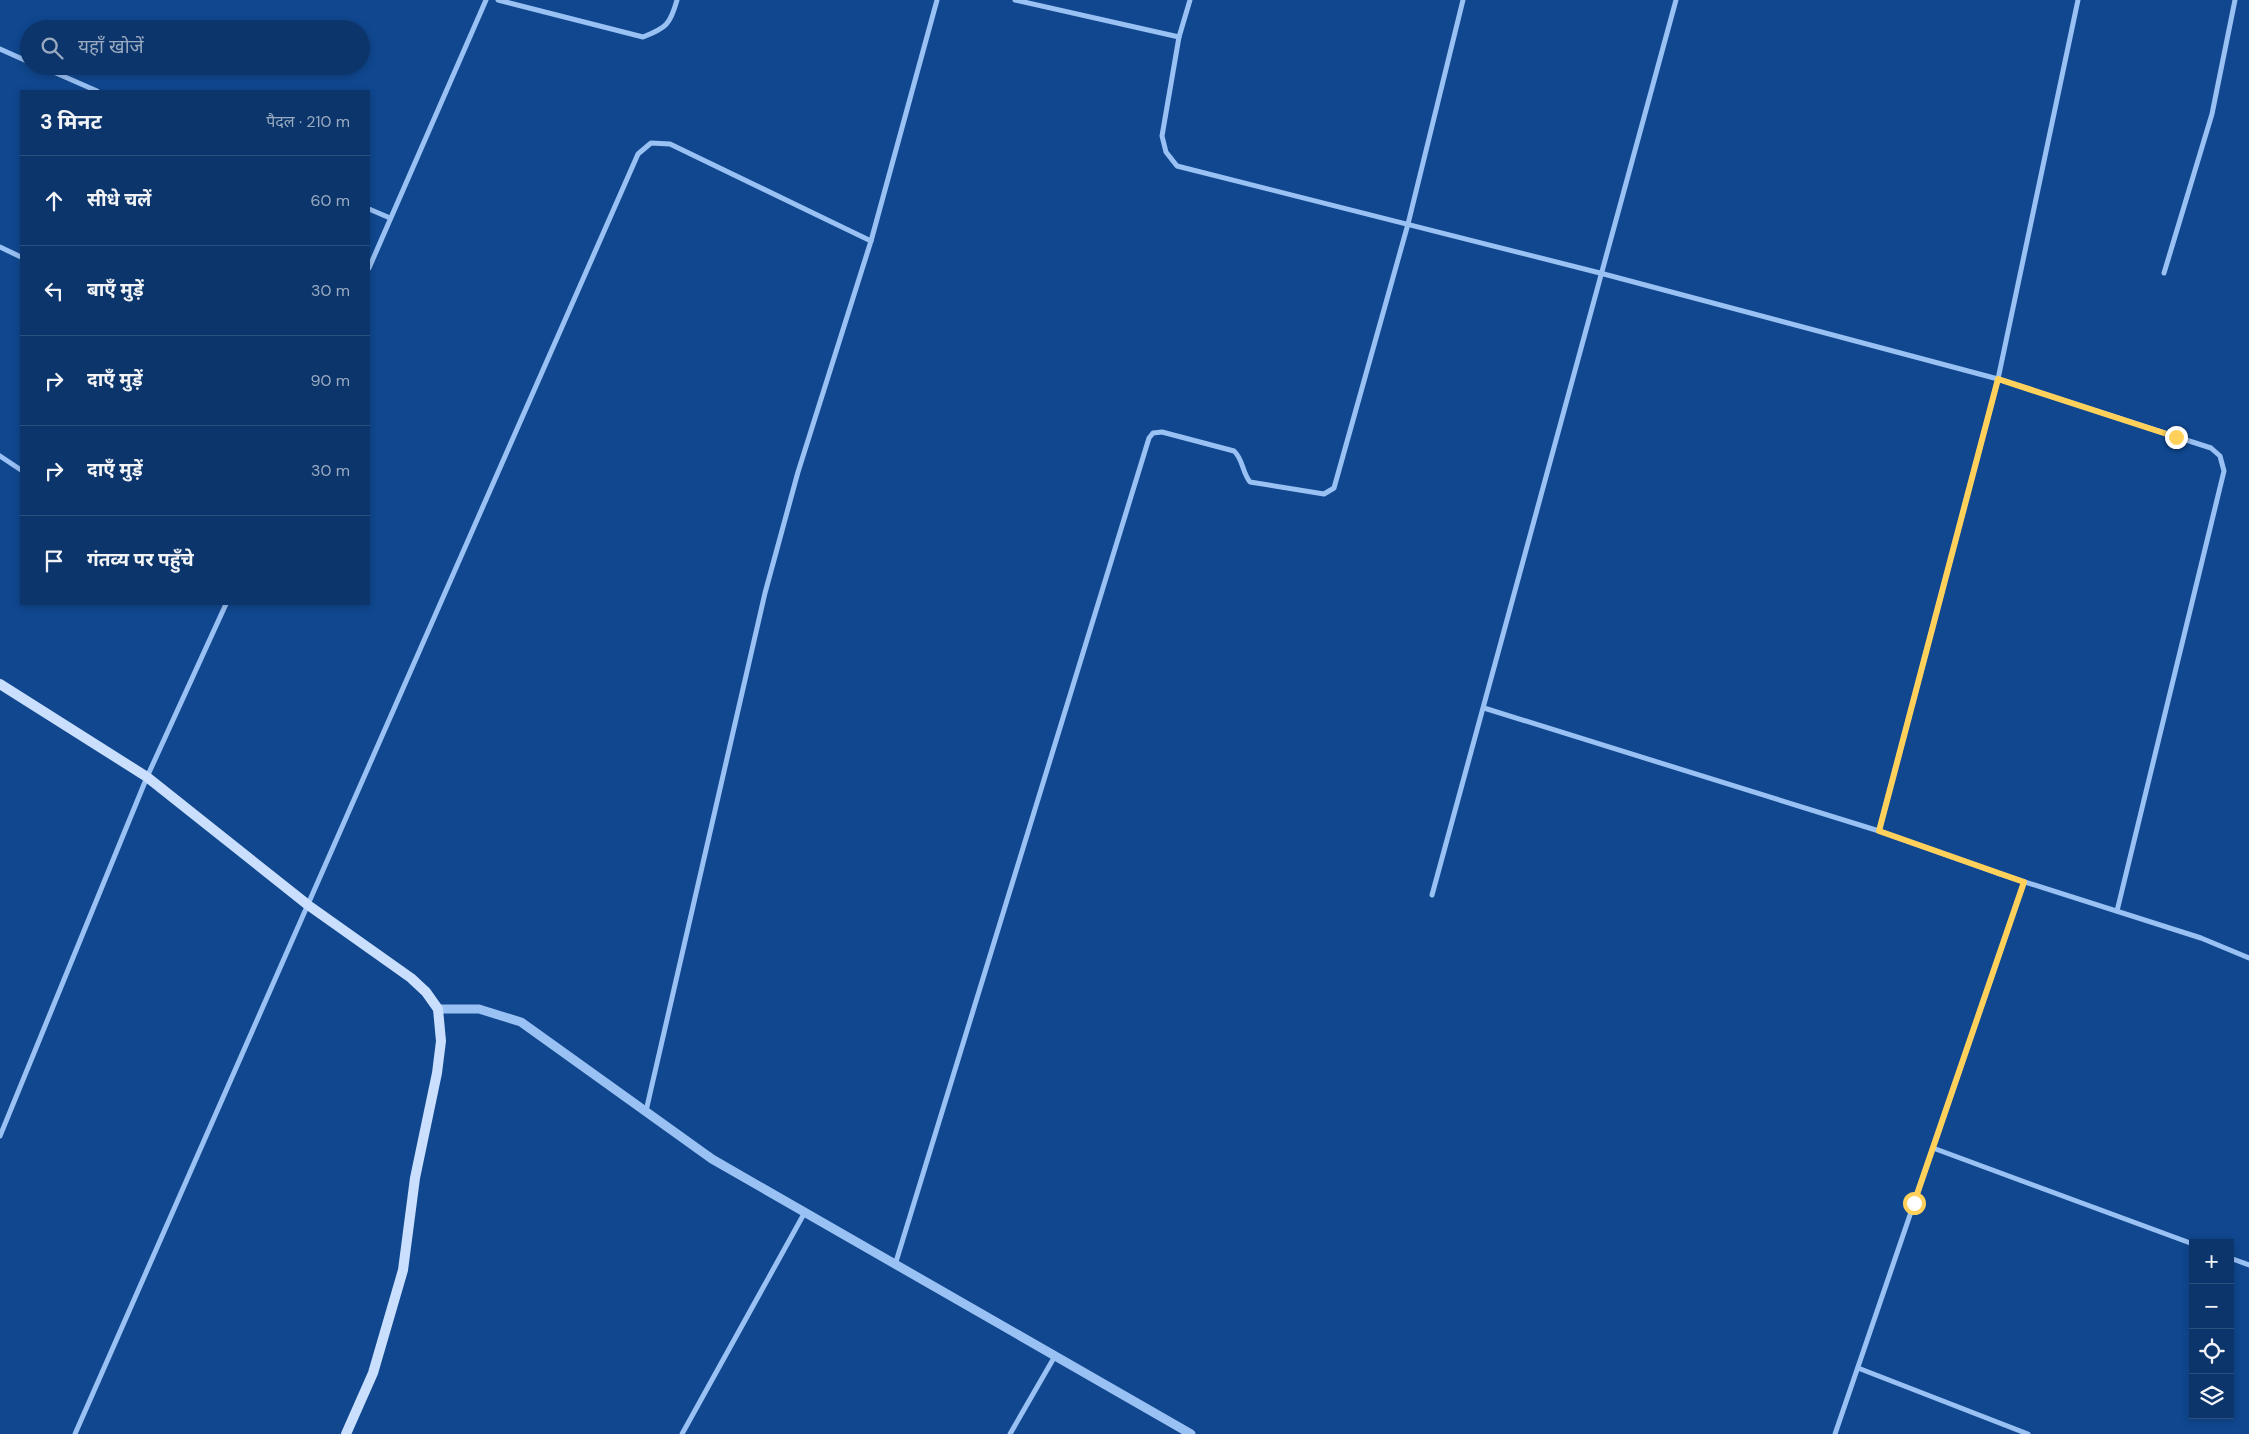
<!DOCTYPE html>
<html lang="hi">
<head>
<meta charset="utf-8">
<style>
	:root { --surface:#0c356b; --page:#153d71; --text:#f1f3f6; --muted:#9aabc1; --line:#2c507e }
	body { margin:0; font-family:"DM Sans","Noto Sans Devanagari",sans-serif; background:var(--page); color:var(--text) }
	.controls { position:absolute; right:15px; bottom:15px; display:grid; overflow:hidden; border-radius:0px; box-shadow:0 2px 8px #0003 }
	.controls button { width:45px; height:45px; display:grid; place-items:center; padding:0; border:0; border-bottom:1px solid var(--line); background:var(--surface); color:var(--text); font:25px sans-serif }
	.stop { position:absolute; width:15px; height:15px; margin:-11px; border:4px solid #ffd15b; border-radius:50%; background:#fff }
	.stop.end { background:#ffd15b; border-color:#fff; box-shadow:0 1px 5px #0008 }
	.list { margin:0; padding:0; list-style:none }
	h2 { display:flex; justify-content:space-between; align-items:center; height:65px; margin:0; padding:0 20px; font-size:21px }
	h2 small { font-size:16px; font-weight:400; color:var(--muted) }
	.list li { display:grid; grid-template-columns:32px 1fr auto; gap:15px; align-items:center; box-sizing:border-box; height:90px; padding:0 20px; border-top:1px solid var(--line) }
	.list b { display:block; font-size:19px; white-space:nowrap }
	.list em { font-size:16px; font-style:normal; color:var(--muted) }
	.icon { flex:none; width:28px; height:28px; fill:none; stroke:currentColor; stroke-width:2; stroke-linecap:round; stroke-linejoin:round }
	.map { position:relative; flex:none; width:2249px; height:1434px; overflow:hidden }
	.search { position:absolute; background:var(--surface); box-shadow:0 2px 8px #0003; left:20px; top:20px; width:350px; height:55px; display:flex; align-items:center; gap:12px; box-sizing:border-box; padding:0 18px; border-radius:28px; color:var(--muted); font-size:19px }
	.panel { position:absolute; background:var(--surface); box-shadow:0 2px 8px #0003; left:20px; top:90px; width:350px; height:515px; border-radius:0px }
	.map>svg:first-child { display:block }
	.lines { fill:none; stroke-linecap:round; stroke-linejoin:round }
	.minor { stroke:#9ac1f3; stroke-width:5 }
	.tertiary { stroke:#9ac1f3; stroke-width:9 }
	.secondary { stroke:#c9dffd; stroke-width:10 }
	.route { stroke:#ffd15b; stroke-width:6 }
</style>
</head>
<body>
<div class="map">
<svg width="2249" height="1434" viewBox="0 0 2249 1434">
	<rect width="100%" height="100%" fill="#10478f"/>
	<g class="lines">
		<g class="minor">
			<path d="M498,0L643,37C666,28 670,25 677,0"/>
			<polyline points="1015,0 1179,37"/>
			<polyline points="1190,0 1179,37 1162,136 1166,152 1177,166 1600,273 1998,379 2211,448 2220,456 2224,471 2117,911"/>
			<polyline points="0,49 29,62"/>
			<polyline points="40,66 97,91"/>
			<polyline points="369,209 390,218"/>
			<polyline points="0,247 21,257"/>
			<polyline points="369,268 486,0"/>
			<polyline points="2164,273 2212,114 2235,0"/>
			<polyline points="0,456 21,470"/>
			<polyline points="1484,708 1879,831 1997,873 2201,938 2249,958"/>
			<polyline points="1879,831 1998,379 2078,0"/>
			<polyline points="1432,895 1676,0"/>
			<polyline points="646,1111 765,593 798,472 871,241 937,0"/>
			<polyline points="0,1136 147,777 226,604"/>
			<polyline points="1933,1148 2193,1244"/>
			<polyline points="2230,1258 2249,1265"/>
			<path d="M895,1265L1149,438L1153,433L1162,432L1234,451C1243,459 1242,472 1250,482L1324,494L1334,488L1408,224L1463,0"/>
			<polyline points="1858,1368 2028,1434"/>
			<polyline points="75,1434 638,154 651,143 670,144 871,241"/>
			<polyline points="682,1434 805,1212"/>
			<polyline points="1010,1434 1055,1356"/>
			<polyline points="1835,1434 2024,882"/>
		</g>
		<polyline class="tertiary" points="438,1009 479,1009 521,1022 712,1159 1191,1434"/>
		<polyline class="secondary" points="0,684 147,777 308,905 411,978 426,992 438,1009 441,1041 437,1073 415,1178 403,1270 373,1373 346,1434"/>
	</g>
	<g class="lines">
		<polyline class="route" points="1914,1203 2024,882 1879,831 1998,379 2176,437"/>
	</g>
</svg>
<div class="controls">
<button>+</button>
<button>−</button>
<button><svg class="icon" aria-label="locate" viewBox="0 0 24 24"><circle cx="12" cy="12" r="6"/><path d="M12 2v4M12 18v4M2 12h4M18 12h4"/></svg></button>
<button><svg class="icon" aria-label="layers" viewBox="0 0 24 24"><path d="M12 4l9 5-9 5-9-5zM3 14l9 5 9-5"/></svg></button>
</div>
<div class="stop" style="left:1914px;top:1203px"></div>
<div class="stop end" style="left:2176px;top:437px"></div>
<div class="search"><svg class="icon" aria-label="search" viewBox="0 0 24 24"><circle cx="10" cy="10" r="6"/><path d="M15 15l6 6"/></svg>यहाँ खोजें</div>
<section class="panel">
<h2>3 मिनट<small>पैदल · 210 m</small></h2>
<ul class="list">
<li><svg class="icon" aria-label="ahead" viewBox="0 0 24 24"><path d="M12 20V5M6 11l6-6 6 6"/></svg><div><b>सीधे चलें</b></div><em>60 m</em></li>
<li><svg class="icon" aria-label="left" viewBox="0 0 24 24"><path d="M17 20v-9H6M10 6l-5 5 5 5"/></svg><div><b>बाएँ मुड़ें</b></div><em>30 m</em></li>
<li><svg class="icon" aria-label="right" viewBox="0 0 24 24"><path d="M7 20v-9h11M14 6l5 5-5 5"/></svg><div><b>दाएँ मुड़ें</b></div><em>90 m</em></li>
<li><svg class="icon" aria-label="right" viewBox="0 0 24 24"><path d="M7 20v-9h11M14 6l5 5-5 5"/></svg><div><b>दाएँ मुड़ें</b></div><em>30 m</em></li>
<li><svg class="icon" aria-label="arrive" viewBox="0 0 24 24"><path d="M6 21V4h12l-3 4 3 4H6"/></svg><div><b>गंतव्य पर पहुँचे</b></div></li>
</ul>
</section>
</div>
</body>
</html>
